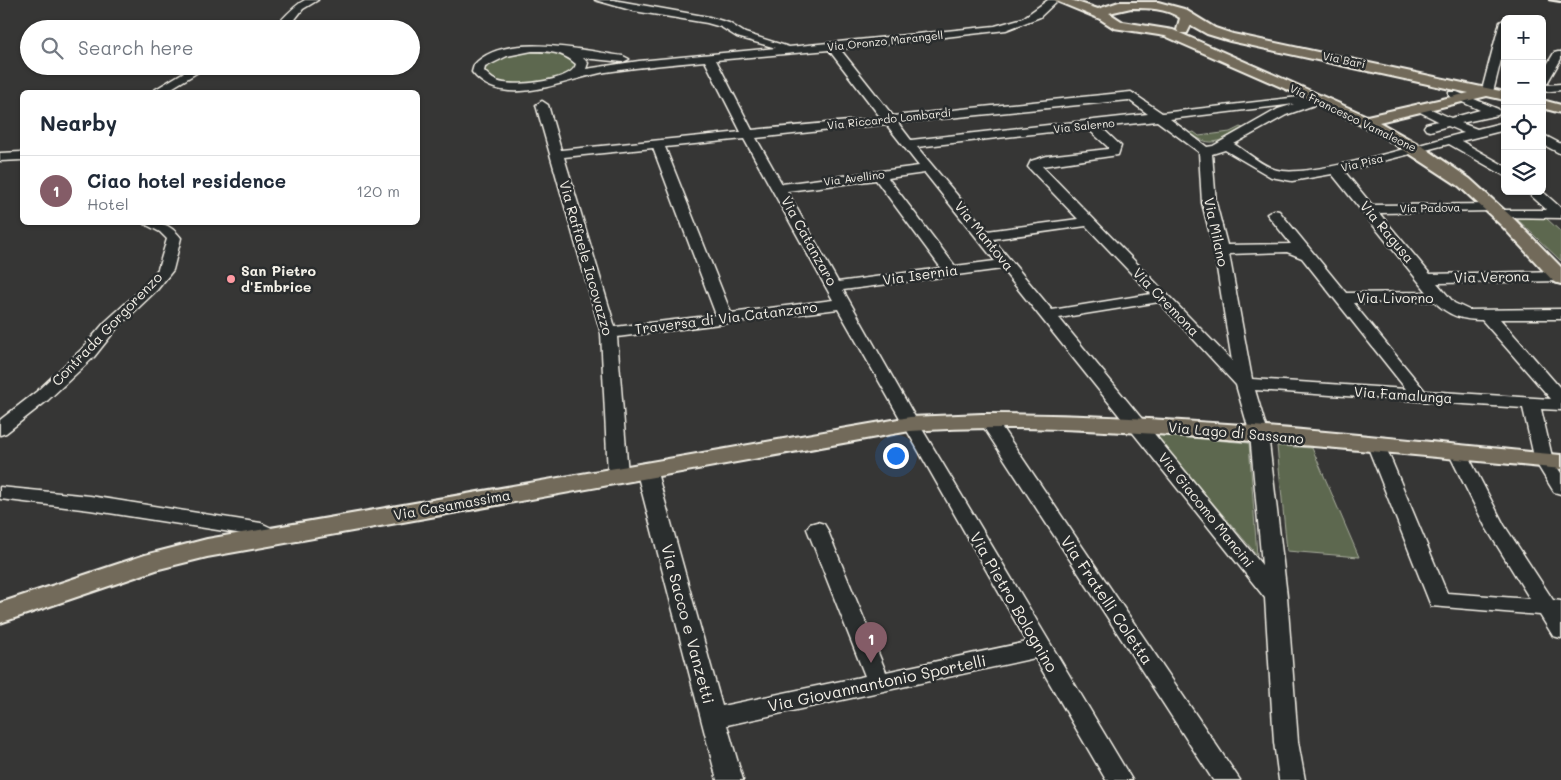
<!DOCTYPE html>
<html lang="en">
<head>
<meta charset="utf-8">
<style>
	:root { --surface:#fff; --page:#f2f2f3; --text:#1f2937; --muted:#747a83; --line:#e0e1e3; --accent:#845c67 }
	body { margin:0; font-family:Mali,sans-serif; background:var(--page); color:var(--text) }
	.controls { position:absolute; right:15px; top:15px; display:grid; overflow:hidden; border-radius:8px; box-shadow:0 1px 4px #0004 }
	.controls button { width:45px; height:45px; display:grid; place-items:center; padding:0; border:0; border-bottom:1px solid var(--line); background:var(--surface); color:var(--text); font:25px sans-serif }
	.you { position:absolute; left:895px; top:455px; width:18px; height:18px; margin:-12px; border:4px solid #fff; border-radius:50%; background:#1a73e8; box-shadow:0 0 0 8px #1a73e833 }
	.badge { display:grid; place-items:center; width:32px; height:32px; border-radius:50%; background:var(--accent); color:#fff; font-size:16px; font-weight:700 }
	.pin { position:absolute; translate:-50% -41px; filter:drop-shadow(0 1px 2px #0008) }
	.pin::after { content:''; position:absolute; top:26px; width:18px; height:15px; background:inherit; clip-path:polygon(0 0,100% 0,50% 100%) }
	.list { margin:0; padding:0; list-style:none }
	h2 { display:flex; justify-content:space-between; align-items:center; height:65px; margin:0; padding:0 20px; font-size:21px }
	h2 small { font-size:16px; font-weight:400; color:var(--muted) }
	.list li { display:grid; grid-template-columns:32px 1fr auto; gap:15px; align-items:center; box-sizing:border-box; height:70px; padding:0 20px; border-top:1px solid var(--line) }
	.list b { display:block; font-size:19px; white-space:nowrap }
	.list p { margin:0; font-size:16px; white-space:nowrap; color:var(--muted) }
	.list em { font-size:16px; font-style:normal; color:var(--muted) }
	.icon { flex:none; width:28px; height:28px; fill:none; stroke:currentColor; stroke-width:2; stroke-linecap:round; stroke-linejoin:round }
	.map { position:relative; flex:none; width:1561px; height:780px; overflow:hidden }
	.search { position:absolute; background:var(--surface); box-shadow:0 1px 4px #0004; left:20px; top:20px; width:400px; height:55px; display:flex; align-items:center; gap:12px; box-sizing:border-box; padding:0 18px; border-radius:28px; color:var(--muted); font-size:19px }
	.panel { position:absolute; background:var(--surface); box-shadow:0 1px 4px #0004; left:20px; top:90px; width:400px; height:135px; border-radius:8px }
	.map>svg:first-child { display:block }
	.green { fill:#5d6850; stroke:#a8ac9c }
	.lines { fill:none; stroke-linecap:round; stroke-linejoin:round }
	.minor-casing { stroke:#f4f1e8; stroke-width:3 }
	.major-casing { stroke:#f4f1e8; stroke-width:4 }
	.minor { fill:#2a2d2e; fill-rule:evenodd }
	.major { fill:#726b5a; fill-rule:evenodd }
	.rail { stroke:#f4f1e8; stroke-width:2.5 }
	.poi-dot { fill:#ff9aa2; stroke:#2a2d2e; stroke-width:2 }
	.labels { text-anchor:middle; stroke-width:5; stroke-linejoin:round; paint-order:stroke }
	.far-street-label { font-size:11px; fill:#f4f1e8; stroke:#2a2d2e }
	.street-label { font-size:14px; fill:#f4f1e8; stroke:#2a2d2e }
	.poi-label { font-size:14px; font-weight:bold; fill:#f4f1e8; stroke:#2a2d2e; text-anchor:start }
	.near-street-label { font-size:16px; fill:#f4f1e8; stroke:#2a2d2e }
</style>
</head>
<body>
<div class="map">
<svg width="1561" height="780" viewBox="0 0 1561 780">
	<rect width="100%" height="100%" fill="#363635"/>
	<filter id="ink" filterUnits="userSpaceOnUse"><feTurbulence type="fractalNoise" baseFrequency=".02" numOctaves="2"/><feDisplacementMap in="SourceGraphic" scale="10" xChannelSelector="R" yChannelSelector="G"/><feConvolveMatrix kernelMatrix="1 2 1 2 8 2 1 2 1" color-interpolation-filters="sRGB"/></filter>
	<g filter="url(#ink)">
		<g class="green">
			<path d="M525,51L563,54L576,62V68C570,71 565,77 559,79C538,86 501,90 485,72C487,56 512,54 525,51Z"/>
			<path d="M1240,127L1243,128C1220,140 1213,150 1190,133L1194,132L1199,136L1230,132Z"/>
			<polygon points="1515,217 1545,217 1561,232 1561,261"/>
			<polygon points="1155,435 1249,443 1257,555"/>
			<polygon points="1277,446 1312,448 1359,557 1287,551"/>
		</g>
		<g class="lines">
			<g class="minor-casing">
				<g id="minor">
					<path d="M305,0H318L303,9L289,27L273,29C283,19 293,6 305,0Z"/>
					<path d="M595,0H613L709,17L729,23L745,33L789,47L995,26L1023,18L1048,0H1058L1040,17L1006,30L840,49L893,116L1131,92L1162,113L1316,95L1319,101L1317,104L1286,115L1234,144C1247,152 1262,166 1277,170C1309,179 1426,142 1464,133L1448,126L1430,131L1426,130L1424,127L1426,124L1438,121L1412,108L1418,104L1422,105L1451,118L1480,110L1449,96V92H1457L1498,109L1500,112L1498,115L1461,123L1477,129L1505,122V130L1461,141L1505,166V176L1449,144L1344,171L1372,205L1496,204L1498,207L1491,211L1379,213L1430,274L1561,271V281L1437,283L1454,303L1469,310L1561,309V319H1500L1561,389V410L1541,409L1553,461L1561,473V494L1554,492L1535,461L1523,408L1255,390L1268,434L1287,596L1298,742L1305,780H1279L1274,742L1265,598L1002,269L843,290L919,424L1132,780H1106L1035,658L727,725L743,780H717L636,469L639,465L646,463L653,465L656,469L722,706L865,676L807,529L810,524L817,522L824,524L827,529L886,672L1027,642L838,309L617,337L628,474L625,478L618,480L611,478L608,474L601,333L536,105L542,101L548,105L561,150L741,132L705,61C672,64 639,67 606,72C567,78 503,112 472,72L474,65C504,31 584,51 623,56L629,59L623,62L583,58L588,63L586,69L639,61L776,48L737,37L721,27L707,23L634,11ZM829,50L881,118L752,130L716,60ZM532,51C550,51 563,52 576,64C573,81 519,86 504,83C495,82 490,77 484,71L485,67L507,56ZM1129,100L1148,114L911,140L898,123ZM1294,104L1278,109L1213,146L1207,147L1170,119ZM1157,121L1199,152L1202,203L1214,250L1232,361L1042,166L1118,155L1121,146L1101,127ZM886,124L919,166L782,184L756,138ZM1087,128L1108,147V149L1047,156L1031,161L1028,167L1078,219L987,231L917,147ZM744,139L833,300L731,313L665,147ZM653,148L716,315L615,327L564,157ZM1225,150L1271,177L1292,181L1332,174L1427,292L1346,293L1279,211L1274,210L1267,214L1291,244L1227,245L1216,203L1212,154ZM925,173L995,261L955,266L888,178ZM876,180L941,268L838,282L787,191ZM1086,226L1151,294L1052,310L993,239ZM1287,252L1302,258L1406,389L1252,379L1229,254ZM1434,301C1448,316 1463,320 1482,320L1551,399L1425,391L1353,303ZM1159,302L1236,385L1250,434L1262,565L1059,318Z"/>
					<polygon points="1505,19 1505,44 1493,92 1488,96 1480,96 1478,94 1482,90 1500,22"/>
					<polygon points="1558,52 1561,52 1561,59 1546,85 1561,84 1561,90 1542,92 1542,73 1554,53"/>
					<polygon points="194,66 208,66 165,92 151,92"/>
					<polygon points="1542,134 1561,144 1561,154 1542,144"/>
					<polygon points="22,152 22,160 0,161 0,153"/>
					<polygon points="1526,191 1542,191 1561,208 1561,218 1493,217 1491,214 1493,211 1498,210 1547,210"/>
					<path d="M141,222C159,222 170,223 181,238L173,270L157,290L117,328L94,357L48,400L6,433L0,435V420L36,392L82,349L105,322L147,284L158,269L167,239L160,232Z"/>
					<polygon points="988,415 994,416 1240,780 1213,780 979,420 982,416"/>
					<polygon points="1376,439 1383,441 1385,445 1447,593 1530,599 1485,526 1448,452 1450,448 1464,448 1504,525 1553,600 1561,601 1561,638 1553,636 1540,615 1431,606 1367,445 1369,441"/>
					<polygon points="0,487 90,496 261,523 280,532 283,537 280,542 273,544 256,536 90,510 0,499"/>
				</g>
			</g>
			<g class="major-casing">
				<g id="major">
					<path d="M1054,0H1071L1098,9L1119,2H1158L1184,9L1215,28L1233,34L1505,92V100L1487,96L1379,122L1425,148L1470,179L1514,219L1561,267V284L1554,282L1502,226L1459,186L1384,137L1320,104L1190,47L1165,36L1114,28L1100,19ZM1131,8C1148,8 1166,8 1180,18L1177,30L1179,33H1187L1191,25L1207,34L1230,41L1469,93L1367,116L1173,30L1123,22L1109,13Z"/>
					<polygon points="1542,100 1561,105 1561,113 1542,108"/>
					<path d="M982,414C1175,414 1369,436 1561,455V469C1441,457 1321,446 1200,437C1103,430 1007,424 910,431L207,557L159,569L0,623V603L145,555L207,539L910,417Z"/>
				</g>
			</g>
			<use href="#minor" class="minor"/>
			<use href="#major" class="major"/>
			<polyline class="rail" points="1549,0 1561,2"/>
		</g>
	</g>
	<circle class="poi-dot" cx="231" cy="279" r="5"/>
	<g class="labels">
		<g class="far-street-label">
			<text transform="translate(885 41) rotate(-6)" y="4">Via Oronzo Marangell</text>
			<text transform="translate(1344 60) rotate(12)" y="4">Via Bari</text>
			<text transform="translate(1353 118) rotate(26)" y="4">Via Francesco Vamaleone</text>
			<text transform="translate(889 119) rotate(-6)" y="4">Via Riccardo Lombardi</text>
			<text transform="translate(1084 126) rotate(-6)" y="4">Via Salerno</text>
			<text transform="translate(1362 163) rotate(-14)" y="4">Via Pisa</text>
			<text transform="translate(854 178) rotate(-7)" y="4">Via Avellino</text>
			<text transform="translate(1430 208) rotate(-1)" y="4">Via Padova</text>
		</g>
		<g class="street-label">
			<text transform="translate(1216 232) rotate(78)" y="5">Via Milano</text>
			<text transform="translate(1387 232) rotate(50)" y="5">Via Ragusa</text>
			<text transform="translate(984 236) rotate(51)" y="5">Via Mantova</text>
			<text transform="translate(809 241) rotate(61)" y="5">Via Catanzaro</text>
			<text transform="translate(586 258) rotate(74)" y="5">Via Raffaele Iacovazzo</text>
			<text transform="translate(920 275) rotate(-8)" y="5">Via Isernia</text>
			<text transform="translate(1492 277) rotate(-1)" y="5">Via Verona</text>
			<text x="1395" y="303">Via Livorno</text>
			<text transform="translate(1166 302) rotate(46)" y="5">Via Cremona</text>
			<text transform="translate(726 318) rotate(-7)" y="5">Traversa di Via Catanzaro</text>
			<text transform="translate(107 329) rotate(-46)" y="5">Contrada Gorgorenzo</text>
			<text transform="translate(1403 395) rotate(4)" y="5">Via Famalunga</text>
			<text transform="translate(1236 433) rotate(5)" y="5">Via Lago di Sassano</text>
			<text transform="translate(452 505) rotate(-10)" y="5">Via Casamassima</text>
			<text transform="translate(1206 510) rotate(51)" y="5">Via Giacomo Mancini</text>
		</g>
		<g class="poi-label">
			<text x="241" y="276">San Pietro<tspan x="241" dy="16">d'Embrice</tspan></text>
		</g>
		<g class="near-street-label">
			<text transform="translate(1107 600) rotate(56)" y="6">Via Fratelli Coletta</text>
			<text transform="translate(1014 602) rotate(60)" y="6">Via Pietro Bolognino</text>
			<text transform="translate(688 624) rotate(75)" y="6">Via Sacco e Vanzetti</text>
			<text transform="translate(877 683) rotate(-12)" y="6">Via Giovannantonio Sportelli</text>
		</g>
	</g>
</svg>
<div class="controls">
<button>+</button>
<button>−</button>
<button><svg class="icon" aria-label="locate" viewBox="0 0 24 24"><circle cx="12" cy="12" r="6"/><path d="M12 2v4M12 18v4M2 12h4M18 12h4"/></svg></button>
<button><svg class="icon" aria-label="layers" viewBox="0 0 24 24"><path d="M12 4l9 5-9 5-9-5zM3 14l9 5 9-5"/></svg></button>
</div>
<div class="you"></div>
<div class="pin badge" style="left:871px;top:663px">1</div>
<div class="search"><svg class="icon" aria-label="search" viewBox="0 0 24 24"><circle cx="10" cy="10" r="6"/><path d="M15 15l6 6"/></svg>Search here</div>
<section class="panel">
<h2>Nearby<small></small></h2>
<ul class="list">
<li><span class="badge">1</span><div><b>Ciao hotel residence</b><p>Hotel</p></div><em>120 m</em></li>
</ul>
</section>
</div>
</body>
</html>
